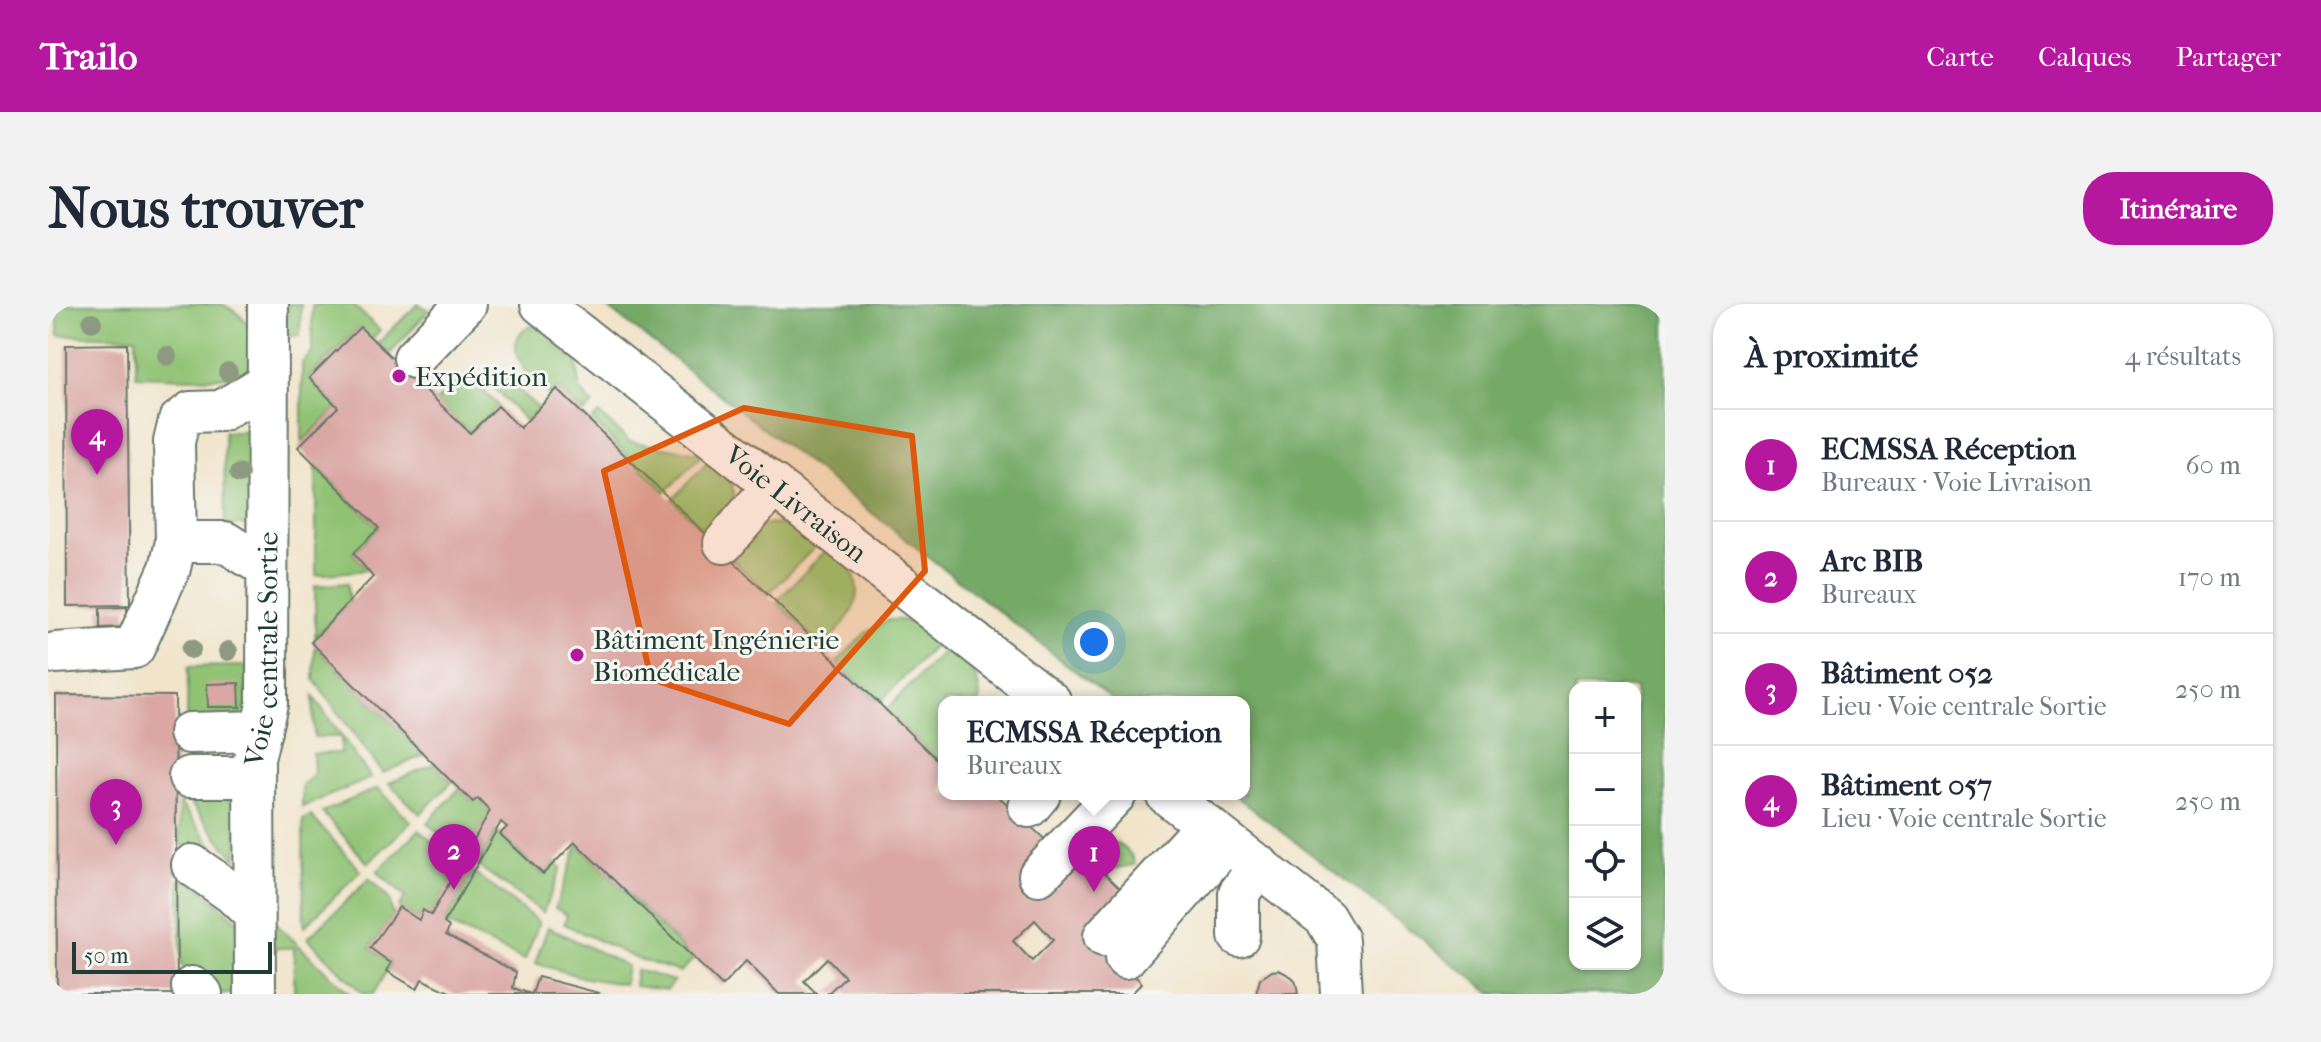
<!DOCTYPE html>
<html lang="fr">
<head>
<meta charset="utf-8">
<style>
	:root { --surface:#fff; --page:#f2f2f3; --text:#1f2937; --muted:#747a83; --line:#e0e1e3; --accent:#b5179e }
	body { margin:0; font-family:"IM FELL French Canon",serif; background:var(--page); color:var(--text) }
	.controls { position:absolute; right:24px; bottom:24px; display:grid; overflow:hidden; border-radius:16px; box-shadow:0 2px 6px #0004 }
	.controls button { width:72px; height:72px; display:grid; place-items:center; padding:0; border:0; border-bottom:2px solid var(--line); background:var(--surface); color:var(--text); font:40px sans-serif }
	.scale { position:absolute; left:24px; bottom:20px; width:200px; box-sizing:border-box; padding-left:8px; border:4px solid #1f3d34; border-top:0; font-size:22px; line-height:28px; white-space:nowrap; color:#1f3d34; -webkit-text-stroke:6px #f6f6f2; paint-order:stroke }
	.you { position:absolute; left:1046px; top:338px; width:28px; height:28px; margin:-20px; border:6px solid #fff; border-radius:50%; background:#1a73e8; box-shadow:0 0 0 12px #1a73e833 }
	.badge { display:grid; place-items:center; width:52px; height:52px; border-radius:50%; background:var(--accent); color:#fff; font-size:26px; font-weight:700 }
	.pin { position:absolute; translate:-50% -66px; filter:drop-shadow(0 2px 4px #0008) }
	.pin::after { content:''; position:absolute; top:42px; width:28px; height:24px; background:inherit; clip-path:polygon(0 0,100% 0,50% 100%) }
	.popup { position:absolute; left:890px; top:392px; width:312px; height:104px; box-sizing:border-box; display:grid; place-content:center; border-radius:16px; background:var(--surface); filter:drop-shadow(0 2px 6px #0005); font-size:26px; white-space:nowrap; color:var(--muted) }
	.popup b { font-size:30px; color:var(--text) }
	.popup::after { content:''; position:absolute; left:50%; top:100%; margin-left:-16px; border:16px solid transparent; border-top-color:var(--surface) }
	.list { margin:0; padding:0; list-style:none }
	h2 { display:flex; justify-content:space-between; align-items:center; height:104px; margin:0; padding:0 32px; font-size:34px }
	h2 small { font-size:26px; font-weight:400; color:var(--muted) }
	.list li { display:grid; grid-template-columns:52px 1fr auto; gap:24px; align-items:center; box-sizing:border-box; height:112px; padding:0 32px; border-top:2px solid var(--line) }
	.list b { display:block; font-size:30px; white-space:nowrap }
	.list p { margin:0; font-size:26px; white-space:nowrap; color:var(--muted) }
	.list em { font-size:26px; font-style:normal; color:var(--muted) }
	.icon { flex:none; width:44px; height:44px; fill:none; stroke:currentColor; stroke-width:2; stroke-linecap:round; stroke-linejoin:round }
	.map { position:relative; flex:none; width:1617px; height:690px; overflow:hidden; border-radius:32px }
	header { display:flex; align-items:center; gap:48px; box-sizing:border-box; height:112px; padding:0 40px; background:var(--accent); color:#fff }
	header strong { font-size:38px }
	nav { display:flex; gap:44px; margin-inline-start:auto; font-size:28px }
	.intro { display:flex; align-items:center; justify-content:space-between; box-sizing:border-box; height:192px; padding:0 48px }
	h1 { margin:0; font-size:56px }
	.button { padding:20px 36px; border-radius:32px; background:var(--accent); color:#fff; font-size:28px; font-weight:700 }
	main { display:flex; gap:48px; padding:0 48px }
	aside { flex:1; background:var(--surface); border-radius:32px; box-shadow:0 2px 6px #0004 }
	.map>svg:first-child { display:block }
	.green { fill:#91c374; stroke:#588054; stroke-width:2 }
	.forest { fill:#74a966; stroke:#4a734d; stroke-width:2; fill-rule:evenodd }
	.building { fill:#daa7a4; fill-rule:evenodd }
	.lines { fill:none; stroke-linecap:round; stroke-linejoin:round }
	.minor-casing { stroke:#687769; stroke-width:44 }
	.minor { stroke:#fff; stroke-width:40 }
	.tree { fill:#8d9a81 }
	.marked { fill:#de580e; fill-opacity:0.2; stroke:#de580e; stroke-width:6; stroke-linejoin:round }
	.poi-dot { fill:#b5179e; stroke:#f6f6f2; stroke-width:3 }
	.labels { text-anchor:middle; stroke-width:6; stroke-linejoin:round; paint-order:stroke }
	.poi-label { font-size:28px; fill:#1f3d34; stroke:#f6f6f2; text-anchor:start }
	.street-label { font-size:28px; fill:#1f3d34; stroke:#f6f6f2 }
</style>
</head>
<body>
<header>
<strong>Trailo</strong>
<nav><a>Carte</a><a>Calques</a><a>Partager</a></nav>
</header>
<div class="intro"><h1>Nous trouver</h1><a class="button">Itinéraire</a></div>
<main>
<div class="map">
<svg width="1617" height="690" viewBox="0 0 1617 690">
	<rect width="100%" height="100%" fill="#f6f6f2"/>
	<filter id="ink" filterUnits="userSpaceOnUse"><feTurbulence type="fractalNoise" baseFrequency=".0125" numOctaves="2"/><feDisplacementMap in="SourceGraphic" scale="16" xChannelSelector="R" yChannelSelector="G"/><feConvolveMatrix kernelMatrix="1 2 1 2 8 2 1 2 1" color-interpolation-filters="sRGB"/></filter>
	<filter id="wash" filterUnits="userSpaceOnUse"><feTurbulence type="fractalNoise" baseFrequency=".006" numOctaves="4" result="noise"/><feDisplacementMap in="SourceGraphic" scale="32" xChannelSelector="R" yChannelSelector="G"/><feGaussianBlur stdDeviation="1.8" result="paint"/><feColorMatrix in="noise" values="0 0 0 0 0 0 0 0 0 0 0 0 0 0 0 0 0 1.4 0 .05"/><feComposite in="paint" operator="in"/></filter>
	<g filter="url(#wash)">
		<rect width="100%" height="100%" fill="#f1e4cb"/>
		<g class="green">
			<path d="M10,0H174C207,17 205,28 204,63C188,80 113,72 88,72V33L10,31Z"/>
			<polygon points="240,0 253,0 252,32 236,32"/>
			<polygon points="266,0 304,0 332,26 324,35 311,24 261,73 290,103 254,138 254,59 264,49 264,2"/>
			<polygon points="370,0 381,6 342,50 329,40"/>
			<path d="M482,22H493L521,43L529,57L532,86L545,101L536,109L509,85L502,92C484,75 448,42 482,22Z"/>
			<polygon points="436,69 454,72 490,104 478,117 436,74"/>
			<polygon points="426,70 425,76 450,102 422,129 388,97 411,75"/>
			<polygon points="551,110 581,137 655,150 617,188 544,116"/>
			<polygon points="176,128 204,128 204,221 177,221"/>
			<path d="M663,155C699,184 686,203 667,238L624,195Z"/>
			<polygon points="268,162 331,224 305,249 319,266 268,271"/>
			<polygon points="720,220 748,222 770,240 720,290 679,250 711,223"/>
			<path d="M778,246C785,251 794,255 799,261C825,293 795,322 774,343L728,298Z"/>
			<polygon points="299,279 301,299 267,333 267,282"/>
			<path d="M841,316C863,314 875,323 892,336L831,399L789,358L817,329Z"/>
			<polygon points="267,342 377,451 335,469 266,376"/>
			<path d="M901,342C921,359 932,371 932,398H896V450L889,456L838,406Z"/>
			<polygon points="199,362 198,402 192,413 139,418 140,363"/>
			<polygon points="265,392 323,474 254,503 254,481 266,471 265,450 293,449 293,433 266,433"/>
			<polygon points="386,460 404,478 372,510 341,479"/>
			<polygon points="330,484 363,518 320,559 274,508"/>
			<polygon points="411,485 425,498 430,494 442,507 417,552 379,519"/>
			<path d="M140,492C157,492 176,487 188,502L189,557L139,495Z"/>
			<polygon points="131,498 195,582 132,539"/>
			<polygon points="263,512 313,567 256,623 255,516"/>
			<polygon points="371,526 411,563 383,611 375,607 371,616 351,603 357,593 329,568"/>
			<polygon points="448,527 494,570 507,557 513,564 495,609 429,561"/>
			<path d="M1057,538C1072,538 1083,546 1087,561L1061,565Z"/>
			<polygon points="530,541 646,655 632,668 587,654 516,620 519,611 507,604"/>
			<polygon points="425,568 491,618 477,656 396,619"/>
			<polygon points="141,574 190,617 198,690 175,690 133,661 132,576"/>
			<polygon points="321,575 341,595 345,612 322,644 343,659 325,690 315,690 260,634"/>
			<polygon points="224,616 302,690 246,690 246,644 224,644"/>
			<polygon points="500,623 579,662 576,680 537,674 487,659"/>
			<polygon points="588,666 626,677 619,686 586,682"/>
		</g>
		<path class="forest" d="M555,0H1617V690H1445L1185,490H1196V398H1067ZM1527,384H1587V660H1527Z"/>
		<g id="blocks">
			<g class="building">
				<path d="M312,23L422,129L450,102L472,124L509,85L889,456L896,450V490H948L1006,544L984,569L1003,588L1039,552L1076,588L1040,626L1094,679L1083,690H779L797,673L779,654L756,677L769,690H731L698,657L674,682L527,538L495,570L452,530L459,523L453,518L396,619L401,623L398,631L468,668L465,684L483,690H406L374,675L369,685L339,667L343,659L322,644L351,603L371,616L375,606L383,611L442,507L430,494L425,498L411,485L263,338L325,273L305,249L331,224L250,143L290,103L261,74ZM987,616L1005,636L984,657L965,637Z"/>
				<polygon points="79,40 82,301 19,302 18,41"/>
				<polygon points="79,303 79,323 52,324 52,304"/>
				<polygon points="191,379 192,403 160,403 159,380"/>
				<polygon points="8,391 127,392 129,690 9,690"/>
				<polygon points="1231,666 1244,673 1248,679 1250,690 1208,690 1212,675 1224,667"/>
				<polygon points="490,673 551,689 550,690 484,690"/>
			</g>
		</g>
	</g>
	<g filter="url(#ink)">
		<use href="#blocks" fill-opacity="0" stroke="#687769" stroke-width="2"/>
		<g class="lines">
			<g class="minor-casing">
				<g id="minor">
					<path id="s1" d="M493,0L1003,398"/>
					<polyline points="366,54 418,0"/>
					<polyline points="676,239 726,181"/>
					<polyline points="219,264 177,238 128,238 126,138 131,117 143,108 173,107 219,79"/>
					<polyline points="7,349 86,344 122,264 128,238"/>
					<polyline points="141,429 213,427"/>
					<polyline points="141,473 206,473"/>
					<polyline points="1118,490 1277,614 1290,636 1293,690"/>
					<polyline points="981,503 992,490"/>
					<polyline points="144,561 184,589 206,610"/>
					<polyline points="991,571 1068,490"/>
					<polyline points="1056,632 1158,521"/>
					<polyline points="1191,632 1191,589 1211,561"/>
					<polyline points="1077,654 1179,538"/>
					<polyline points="144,683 154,690"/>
					<path id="s2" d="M207,690L206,455L219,400L220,0"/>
				</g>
			</g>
			<use href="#minor" class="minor"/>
		</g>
		<g class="tree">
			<circle cx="44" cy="18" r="10"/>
			<circle cx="119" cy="52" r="10"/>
			<circle cx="180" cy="68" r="10"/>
			<circle cx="191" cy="170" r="10"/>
			<circle cx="143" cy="345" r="10"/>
			<circle cx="180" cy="347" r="10"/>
		</g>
	</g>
	<path class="marked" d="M696,104L864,132L877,267L741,420L603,375L556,167Z"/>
	<g class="poi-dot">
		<circle cx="351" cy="72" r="8"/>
		<circle cx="529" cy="351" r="8"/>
	</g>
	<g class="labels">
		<g class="poi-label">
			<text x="367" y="82">Expédition</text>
			<text x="545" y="345">Bâtiment Ingénierie<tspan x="545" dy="32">Biomédicale</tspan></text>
		</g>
		<g class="street-label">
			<text dy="10" stroke="none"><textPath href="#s1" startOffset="324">Voie Livraison</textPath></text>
			<text dy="10" stroke="none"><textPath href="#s2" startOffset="346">Voie centrale Sortie</textPath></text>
		</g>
	</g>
</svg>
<div class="controls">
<button>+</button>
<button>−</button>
<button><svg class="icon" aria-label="locate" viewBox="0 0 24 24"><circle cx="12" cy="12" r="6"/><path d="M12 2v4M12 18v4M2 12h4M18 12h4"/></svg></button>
<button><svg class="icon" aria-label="layers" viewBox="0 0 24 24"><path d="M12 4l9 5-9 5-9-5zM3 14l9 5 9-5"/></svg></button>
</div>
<div class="scale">50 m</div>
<div class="you"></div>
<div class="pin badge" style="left:1046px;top:588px">1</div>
<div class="popup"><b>ECMSSA Réception</b>Bureaux</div>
<div class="pin badge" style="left:406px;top:586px">2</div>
<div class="pin badge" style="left:68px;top:541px">3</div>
<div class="pin badge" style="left:49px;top:171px">4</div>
</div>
<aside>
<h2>À proximité<small>4 résultats</small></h2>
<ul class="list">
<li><span class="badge">1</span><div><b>ECMSSA Réception</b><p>Bureaux · Voie Livraison</p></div><em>60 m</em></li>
<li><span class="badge">2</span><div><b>Arc BIB</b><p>Bureaux</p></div><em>170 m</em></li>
<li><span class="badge">3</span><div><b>Bâtiment 052</b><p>Lieu · Voie centrale Sortie</p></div><em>250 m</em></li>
<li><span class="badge">4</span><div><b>Bâtiment 057</b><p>Lieu · Voie centrale Sortie</p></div><em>250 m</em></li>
</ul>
</aside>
</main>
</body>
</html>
